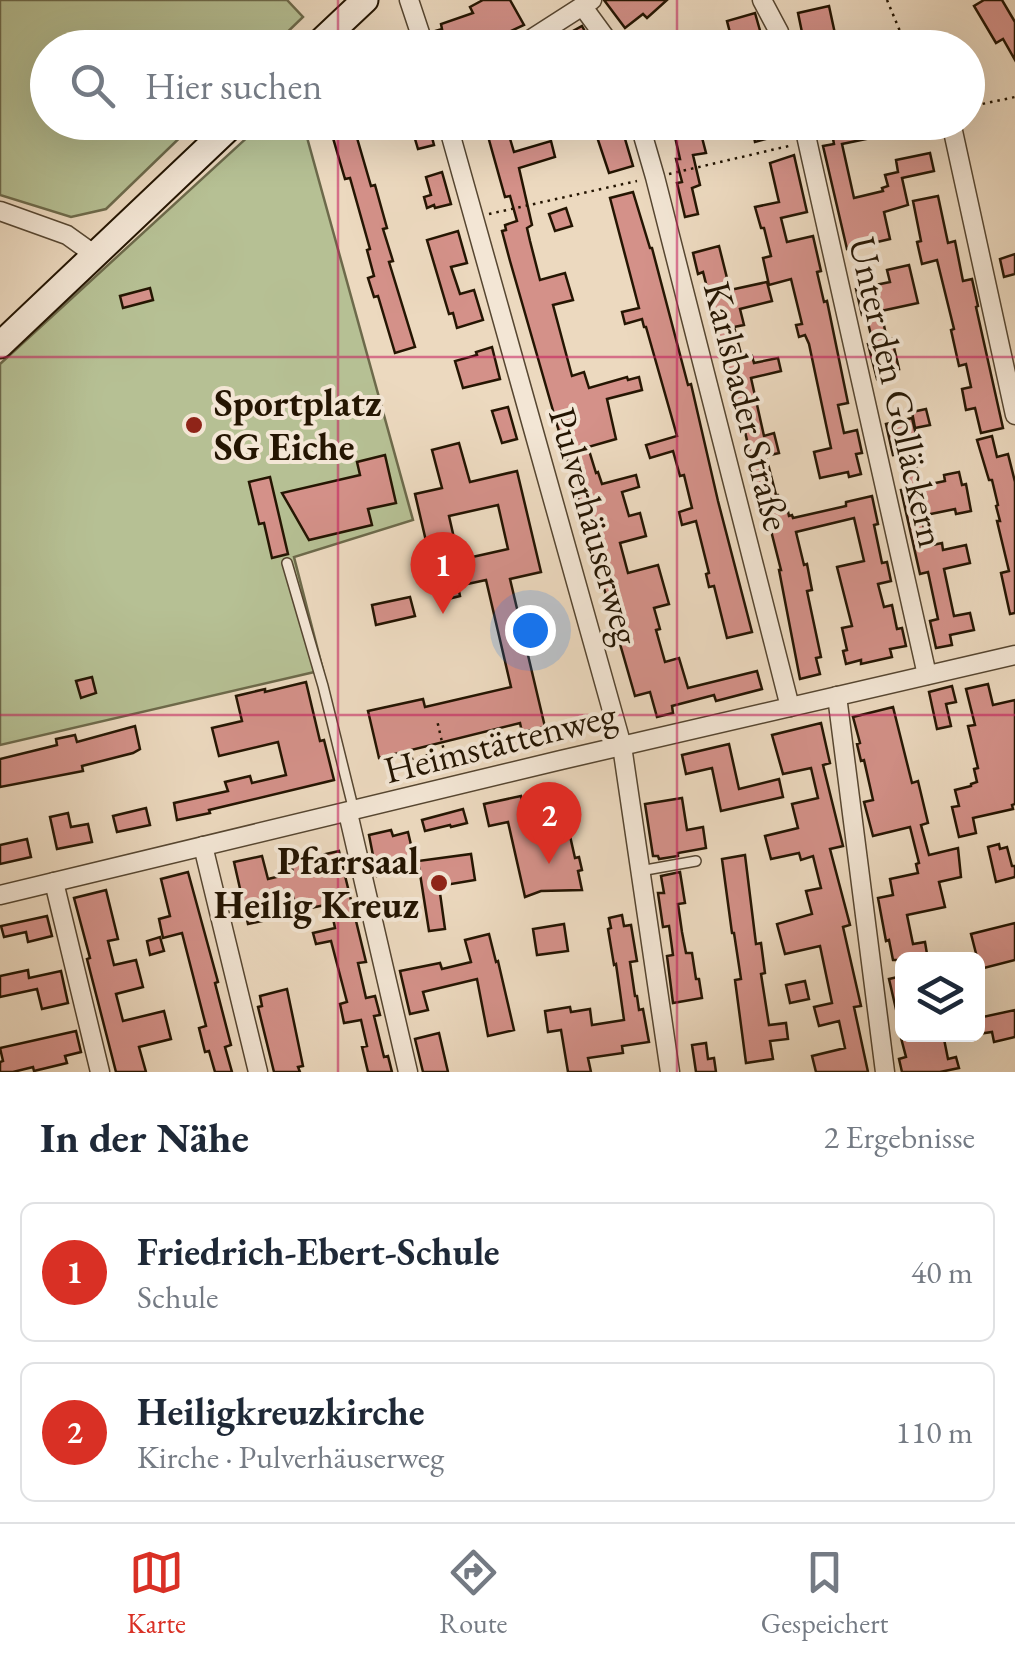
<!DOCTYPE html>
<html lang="de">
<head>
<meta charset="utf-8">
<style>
	:root { --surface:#fff; --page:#f6f6f7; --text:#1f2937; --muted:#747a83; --line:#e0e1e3; --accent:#d93025 }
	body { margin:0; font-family:"EB Garamond",serif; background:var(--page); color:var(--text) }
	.controls { position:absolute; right:30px; bottom:30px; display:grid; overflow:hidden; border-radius:15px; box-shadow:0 10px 40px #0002 }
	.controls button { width:90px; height:90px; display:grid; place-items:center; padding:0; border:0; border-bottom:2px solid var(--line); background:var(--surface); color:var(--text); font:50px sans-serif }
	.you { position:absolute; left:530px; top:630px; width:35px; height:35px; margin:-25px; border:8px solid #fff; border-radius:50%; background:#1a73e8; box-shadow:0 0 0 15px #1a73e833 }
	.badge { display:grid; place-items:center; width:65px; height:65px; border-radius:50%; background:var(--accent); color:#fff; font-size:32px; font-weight:700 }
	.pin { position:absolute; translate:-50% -82px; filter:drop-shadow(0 2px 5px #0008) }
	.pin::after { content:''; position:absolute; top:52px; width:35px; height:30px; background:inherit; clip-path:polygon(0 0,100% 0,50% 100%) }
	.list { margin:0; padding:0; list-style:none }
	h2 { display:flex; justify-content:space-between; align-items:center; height:130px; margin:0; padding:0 40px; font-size:42px }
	h2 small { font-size:32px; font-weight:400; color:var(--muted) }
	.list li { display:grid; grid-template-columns:65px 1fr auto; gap:30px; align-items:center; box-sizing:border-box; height:140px; margin:0 20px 20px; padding:0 20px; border:2px solid var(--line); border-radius:15px }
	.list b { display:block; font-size:38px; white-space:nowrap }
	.list p { margin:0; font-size:32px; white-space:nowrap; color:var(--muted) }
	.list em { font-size:32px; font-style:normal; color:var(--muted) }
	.icon { flex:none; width:55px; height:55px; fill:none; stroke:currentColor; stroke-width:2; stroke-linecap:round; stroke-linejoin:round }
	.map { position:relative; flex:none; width:1015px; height:1072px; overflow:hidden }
	.search { position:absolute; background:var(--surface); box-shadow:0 10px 40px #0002; left:30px; right:30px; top:30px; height:110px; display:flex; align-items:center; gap:25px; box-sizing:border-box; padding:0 35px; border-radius:55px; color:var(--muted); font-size:38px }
	.sheet { height:450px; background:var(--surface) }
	nav { display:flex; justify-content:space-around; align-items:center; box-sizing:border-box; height:140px; border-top:2px solid var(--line); background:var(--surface); font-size:28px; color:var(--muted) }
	nav a { display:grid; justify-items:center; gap:5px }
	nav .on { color:var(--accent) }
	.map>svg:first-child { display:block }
	.green { fill:#b6c094; stroke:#6d6a4b; stroke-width:2.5 }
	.building { fill:#d49189; stroke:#241502; stroke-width:2.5; fill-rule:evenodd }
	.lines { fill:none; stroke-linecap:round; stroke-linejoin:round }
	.lane-casing { stroke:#564631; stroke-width:12 }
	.street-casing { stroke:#564631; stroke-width:21 }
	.secondary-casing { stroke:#241502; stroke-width:29 }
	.path { stroke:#241502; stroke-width:2.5; stroke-dasharray:2.5 5; stroke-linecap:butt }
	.lane { stroke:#f3e6d5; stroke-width:9 }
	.street { stroke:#f3e6d5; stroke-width:18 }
	.secondary { stroke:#f3e6d5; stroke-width:25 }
	.grid { fill:none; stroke:#c2185b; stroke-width:2.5; stroke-opacity:0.55 }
	.poi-dot { fill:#8f2418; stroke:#f3e6d5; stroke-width:4 }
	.labels { text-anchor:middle; stroke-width:8; stroke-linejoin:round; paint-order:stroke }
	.street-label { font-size:38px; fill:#241502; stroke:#f3e6d5 }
	.poi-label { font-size:38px; font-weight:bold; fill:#241502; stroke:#f3e6d5; text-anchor:start }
</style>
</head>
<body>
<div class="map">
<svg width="1015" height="1072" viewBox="0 0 1015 1072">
	<rect width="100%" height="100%" fill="#ecd9bf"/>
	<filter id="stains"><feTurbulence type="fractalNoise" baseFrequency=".002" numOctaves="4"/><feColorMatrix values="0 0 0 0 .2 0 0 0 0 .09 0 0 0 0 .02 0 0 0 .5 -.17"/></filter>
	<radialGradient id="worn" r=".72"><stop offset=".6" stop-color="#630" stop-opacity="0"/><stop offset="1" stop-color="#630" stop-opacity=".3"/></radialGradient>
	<g class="green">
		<polygon points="0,0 287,0 303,17 272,47 48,48 48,122 195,123 106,209 71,217 0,195"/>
		<polygon points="263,123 303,123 413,520 294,557 323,670 0,745 0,364"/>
	</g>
	<g class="building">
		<polygon points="483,0 510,0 524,25 474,48 440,48 435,31 442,29 441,24 473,13 470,7"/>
		<polygon points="604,0 667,0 647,18 643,14 625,28"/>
		<polygon points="984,0 1002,0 1015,22 1015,60 1003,39 996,43 974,6"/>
		<polygon points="829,6 837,43 819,47 818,39 804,42 798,13"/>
		<polygon points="755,13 765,48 734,48 727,21"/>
		<polygon points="582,26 594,48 545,48 571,32"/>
		<polygon points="410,122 428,122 434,145 418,149"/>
		<polygon points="484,122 505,122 514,152 551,141 555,157 519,168 532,225 527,228 530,241 540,280 565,273 573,300 553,305 572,376 584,372 589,388 627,377 628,380 639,377 642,390 607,399 616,439 588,447 596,473 598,472 602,484 636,475 639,487 622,492 629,516 640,513 646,536 620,543 628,573 658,565 669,604 654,608 660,629 656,630 665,662 679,658 688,688 757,671 762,689 716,701 714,695 672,706 673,713 657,717 650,692 635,696 510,261 502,231 506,230 505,225 517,221 510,196 505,197"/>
		<polygon points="592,122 620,122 633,166 609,173"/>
		<polygon points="698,122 706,153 693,155 700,185 692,188 698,214 685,217 677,183 682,182 676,159 680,159 673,128"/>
		<polygon points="751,122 770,122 773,137 755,142"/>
		<polygon points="830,122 862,122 866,139 842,144 854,198 883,191 882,188 888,186 885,175 898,172 896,160 930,153 934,171 902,178 908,205 884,212 890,239 847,249 823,146 834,144"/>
		<polygon points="355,131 371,186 375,185 387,228 383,229 393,261 389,262 415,347 395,353 378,296 374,297 368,278 374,276 367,250 370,249 350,178 345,179 333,138"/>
		<polygon points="794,155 807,212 781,218 787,242 813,236 821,271 817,272 824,302 827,301 848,403 838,405 844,433 857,430 862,453 856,454 861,474 849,477 848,472 820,478 814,452 831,448 809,344 805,335 799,337 796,325 802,324 791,279 769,285 763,258 771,256 764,228 761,228 755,207 779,202 770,163"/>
		<polygon points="442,172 451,204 435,208 434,205 427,208 424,197 431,195 426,177"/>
		<polygon points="633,192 650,248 652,248 688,385 691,384 718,501 752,632 727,638 714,586 709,587 706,574 709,573 696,521 682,525 679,512 692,508 684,475 680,476 673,451 650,458 646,445 677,436 646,327 644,327 642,319 625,324 622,312 639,308 610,198"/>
		<polygon points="938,196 948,243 955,241 963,281 972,279 978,306 976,307 1003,428 981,433 975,408 966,410 962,389 971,387 966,364 959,366 951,330 954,329 937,260 922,264 917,242 921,241 913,201"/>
		<polygon points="566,208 572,226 555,231 549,214"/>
		<polygon points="458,231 467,263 451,267 460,294 474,290 483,320 457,328 453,313 449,314 427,240"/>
		<polygon points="719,246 730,290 767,282 772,301 740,309 744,325 734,327 742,358 752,356 754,363 778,358 781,371 751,378 764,436 774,433 779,453 766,456 776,495 778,495 782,508 787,507 789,516 792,515 793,518 846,506 846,502 872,496 878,524 874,525 882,563 887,562 891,581 878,584 884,607 892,605 897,629 902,628 906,646 890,649 892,657 861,664 861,660 846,664 843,651 847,650 842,628 852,626 837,567 864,561 854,518 796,532 804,565 807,564 812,590 807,591 821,657 816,658 820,674 800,679 779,570 781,570 765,507 762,508 744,427 739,428 710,312 713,311 703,272 698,274 693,253"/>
		<polygon points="1015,254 1015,274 1004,277 1000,259"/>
		<polygon points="909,265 918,303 881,311 887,340 892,339 899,369 896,369 897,374 877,379 868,344 873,343 866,315 862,315 856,289 890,282 887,270"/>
		<polygon points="150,288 153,300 123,308 120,296"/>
		<polygon points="492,347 500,379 463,388 455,361 477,355 476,352"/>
		<polygon points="508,407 517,439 502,443 492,411"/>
		<polygon points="926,409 930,425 915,428 912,412"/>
		<polygon points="912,418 917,439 909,440 921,486 945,481 944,475 959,472 962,485 966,484 971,511 956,514 955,509 921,516 928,546 942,543 943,550 966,545 970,563 944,569 954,616 970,613 974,630 950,635 952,645 936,648 930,621 938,619 928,572 920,574 901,490 907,489 900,454 893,455 886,424"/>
		<polygon points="992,436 997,457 1008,454 1015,482 1015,613 1010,614 1001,573 1009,571 997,521 1000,521 996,506 998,505 992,480 989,480 977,440"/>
		<path d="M459,443L470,482L517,471L541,572L510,579L545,727L522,732L520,723L379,758L368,711L423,699L425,707L511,687L486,580L458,586L460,596L440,601L415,494L442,488L432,450ZM498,505L508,549L459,560L449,516Z"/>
		<polygon points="385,455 396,503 368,509 372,525 309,540 282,493 360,475 357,462"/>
		<polygon points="270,477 288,554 272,558 264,523 259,524 249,482"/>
		<polygon points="410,597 415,616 376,625 372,605"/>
		<polygon points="92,677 96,693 81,698 76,681"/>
		<polygon points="306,682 320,741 324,740 334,780 209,810 210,813 177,820 174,803 228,791 225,782 250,776 252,783 286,775 278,742 219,756 212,728 242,721 236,696 265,689 265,692"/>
		<polygon points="988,684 993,705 1015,700 1015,804 1012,805 1013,809 973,818 976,833 959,837 952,807 959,806 955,790 971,786 971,784 977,782 974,769 978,768 968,726 975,725 966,689"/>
		<polygon points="952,686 956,702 946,704 951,726 937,729 929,692"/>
		<polygon points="893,707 912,783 918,781 928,823 921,825 929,855 958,848 961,877 939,882 945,907 907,915 913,944 925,942 928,960 893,960 889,940 886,941 878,898 893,895 890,879 918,873 916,864 919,863 910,827 873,836 864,802 873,800 864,760 861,761 857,744 860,743 853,717"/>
		<polygon points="821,723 830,763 823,765 843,846 830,849 850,925 843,927 861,1006 854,1007 868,1072 816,1072 812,1056 845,1048 839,1021 819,1026 814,1007 832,1003 820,946 785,954 777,924 812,914 806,891 821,888 813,856 801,860 799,853 771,859 765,836 798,828 792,804 818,798 811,768 783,774 772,735"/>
		<polygon points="135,726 140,749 133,753 82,766 83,771 0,787 0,759 57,745 56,739 75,735 77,742"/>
		<polygon points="729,744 739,789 779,779 783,797 721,811 712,768 686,774 682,755"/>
		<polygon points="521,796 526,818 529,817 534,838 558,833 556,806 563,805 575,858 579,857 582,870 578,871 582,890 541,891 525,897 508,822 489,826 484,804"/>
		<polygon points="682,798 687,830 703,827 706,848 678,853 678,856 659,859 658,856 653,856 645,804"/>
		<polygon points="146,808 150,825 117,832 113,816"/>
		<polygon points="463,809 467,823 451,827 450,825 425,831 422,820"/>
		<polygon points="68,813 71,827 88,824 92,842 57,849 50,817"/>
		<polygon points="391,830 393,836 408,832 415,862 387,869 388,873 377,876 369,835"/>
		<polygon points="27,839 31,857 0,864 0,845"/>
		<polygon points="999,844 1000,849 1007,847 1012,866 1015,866 1015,877 996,882 988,847"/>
		<polygon points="339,851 366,962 358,963 366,998 375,996 380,1015 374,1016 384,1057 388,1056 392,1072 368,1072 362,1047 367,1046 361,1020 344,1023 340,1004 347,1002 331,941 316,944 313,933 335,928 330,904 296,911 293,896 290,897 290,894 259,901 262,921 248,924 234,862 262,856 268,879 293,873 291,862"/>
		<polygon points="471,854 475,880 439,886 445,929 429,931 418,861"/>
		<polygon points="745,855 756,944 761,943 765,973 761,974 769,1025 786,1023 788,1039 770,1041 773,1059 746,1063 735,980 741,979 734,933 732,933 722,859"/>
		<polygon points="188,872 218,982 215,983 231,1045 225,1047 232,1072 215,1072 209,1051 205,1052 199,1028 206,1026 182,933 163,938 159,919 170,916 161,879"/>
		<polygon points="680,872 685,903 678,904 682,932 686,953 692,953 696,979 699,979 702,998 673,1003 667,956 673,955 669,926 663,927 658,893 664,893 661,876"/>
		<polygon points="106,890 118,939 108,941 114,965 136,960 143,987 116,994 123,1021 164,1011 171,1039 139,1047 146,1072 116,1072 87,959 90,958 74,898"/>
		<polygon points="622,915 624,926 631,925 637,961 630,962 635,996 637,996 639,1010 643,1009 649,1042 622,1046 623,1053 588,1058 591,1072 568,1072 561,1030 548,1032 545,1011 570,1007 571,1012 590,1009 592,1025 624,1020 616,964 614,965 608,929 611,928 609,918"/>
		<polygon points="47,916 52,936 28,942 26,932 4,937 1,926"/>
		<polygon points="1015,923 1015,960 980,969 971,934"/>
		<polygon points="564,924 568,951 537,955 533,929"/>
		<polygon points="489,934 496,962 498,961 514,1030 488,1036 477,979 423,992 428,1010 410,1014 400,971 440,963 442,969 471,962 465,940"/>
		<polygon points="160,937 164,951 150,955 147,941"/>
		<polygon points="28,970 29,978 61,971 68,1003 42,1009 37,989 0,997 0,976"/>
		<polygon points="902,976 902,1018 898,1018 889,979"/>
		<polygon points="805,981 809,999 790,1003 786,985"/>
		<polygon points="287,989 303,1066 298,1067 300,1072 274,1072 258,1007 262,1006 260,996"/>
		<polygon points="1015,1010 1015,1037 994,1042 992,1032 978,1034 978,1018"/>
		<polygon points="76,1031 81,1052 65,1056 67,1063 34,1071 33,1067 13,1072 0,1072 0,1062 3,1061 0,1048"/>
		<polygon points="439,1033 448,1072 423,1072 415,1039"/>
		<polygon points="900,1034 915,1034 916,1039 943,1034 948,1059 956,1057 959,1068 940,1072 902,1072 899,1059 906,1057"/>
		<polygon points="706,1043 708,1059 714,1058 716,1072 696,1072 692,1045"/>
	</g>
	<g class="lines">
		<g class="lane-casing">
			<g id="lane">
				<polyline points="287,563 323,686 354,811"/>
				<polyline points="640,871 696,861"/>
			</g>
		</g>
		<g class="street-casing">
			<g id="street">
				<polyline points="409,0 425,48"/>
				<polyline points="762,0 779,32 783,48"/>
				<polyline points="583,7 613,48"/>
				<polyline points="517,48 592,0"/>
				<polyline points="447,122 622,746 670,1072"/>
				<polyline points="639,122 655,177 790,707"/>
				<polyline points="803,122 927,675"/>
				<polyline points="951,122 1015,415"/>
				<polyline points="0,211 67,235 95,255"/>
				<polyline points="837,696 885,1072"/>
				<polyline points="348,813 408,1072"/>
				<polyline points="203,846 258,1072"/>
				<polyline points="54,882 100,1072"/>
				<polyline points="0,895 561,760 1015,655"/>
			</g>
		</g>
		<g class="secondary-casing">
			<g id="secondary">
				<polyline points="314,48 365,0"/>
				<polyline points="0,345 235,122"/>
			</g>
		</g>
		<g class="path">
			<polyline points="887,0 907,48"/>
			<polyline points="968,107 1015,97"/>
			<polyline points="825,138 897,122"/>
			<polyline points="669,174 793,145"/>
			<polyline points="489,214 637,181"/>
			<polyline points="412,772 420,770 426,758"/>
			<polyline points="412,779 408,760 444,751 437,720"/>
		</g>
		<use href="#lane" class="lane"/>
		<use href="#street" class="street"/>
		<use href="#secondary" class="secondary"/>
	</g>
	<path class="grid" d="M338,0V48M677,0V48M338,122V1072M677,122V1072M0,357H1015M0,715H1015"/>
	<g class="poi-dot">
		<circle cx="194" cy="425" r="10"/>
		<circle cx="439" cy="883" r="10"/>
	</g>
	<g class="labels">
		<g class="street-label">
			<text transform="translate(897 392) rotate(77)" y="13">Unter den Golläckern</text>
			<text transform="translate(747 406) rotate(76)" y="13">Karlsbader Straße</text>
			<text transform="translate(595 526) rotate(74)" y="13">Pulverhäuserweg</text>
			<text transform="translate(500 742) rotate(-14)" y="13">Heimstättenweg</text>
		</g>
		<g class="poi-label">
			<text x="214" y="416">Sportplatz<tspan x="214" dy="44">SG Eiche</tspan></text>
			<text x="419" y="874" text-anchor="end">Pfarrsaal<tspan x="419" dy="44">Heilig Kreuz</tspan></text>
		</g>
	</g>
	<rect width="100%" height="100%" filter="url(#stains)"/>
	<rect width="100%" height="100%" fill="url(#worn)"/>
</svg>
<div class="controls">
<button><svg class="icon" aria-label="layers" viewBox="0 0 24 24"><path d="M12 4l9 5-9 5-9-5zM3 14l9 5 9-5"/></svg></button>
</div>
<div class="you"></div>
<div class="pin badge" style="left:443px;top:614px">1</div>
<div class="pin badge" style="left:549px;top:864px">2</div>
<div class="search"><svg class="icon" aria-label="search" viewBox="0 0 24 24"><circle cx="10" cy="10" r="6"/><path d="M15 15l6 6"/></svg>Hier suchen</div>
</div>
<section class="sheet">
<h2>In der Nähe<small>2 Ergebnisse</small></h2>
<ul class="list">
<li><span class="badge">1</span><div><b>Friedrich-Ebert-Schule</b><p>Schule</p></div><em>40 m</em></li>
<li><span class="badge">2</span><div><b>Heiligkreuzkirche</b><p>Kirche · Pulverhäuserweg</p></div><em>110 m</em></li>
</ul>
</section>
<nav>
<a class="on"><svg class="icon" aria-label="map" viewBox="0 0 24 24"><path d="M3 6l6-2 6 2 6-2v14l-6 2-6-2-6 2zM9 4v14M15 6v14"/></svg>Karte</a>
<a><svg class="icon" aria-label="directions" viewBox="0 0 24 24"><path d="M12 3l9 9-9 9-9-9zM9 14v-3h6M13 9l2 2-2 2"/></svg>Route</a>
<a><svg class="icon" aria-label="saved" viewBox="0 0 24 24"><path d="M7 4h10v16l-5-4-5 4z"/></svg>Gespeichert</a>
</nav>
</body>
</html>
